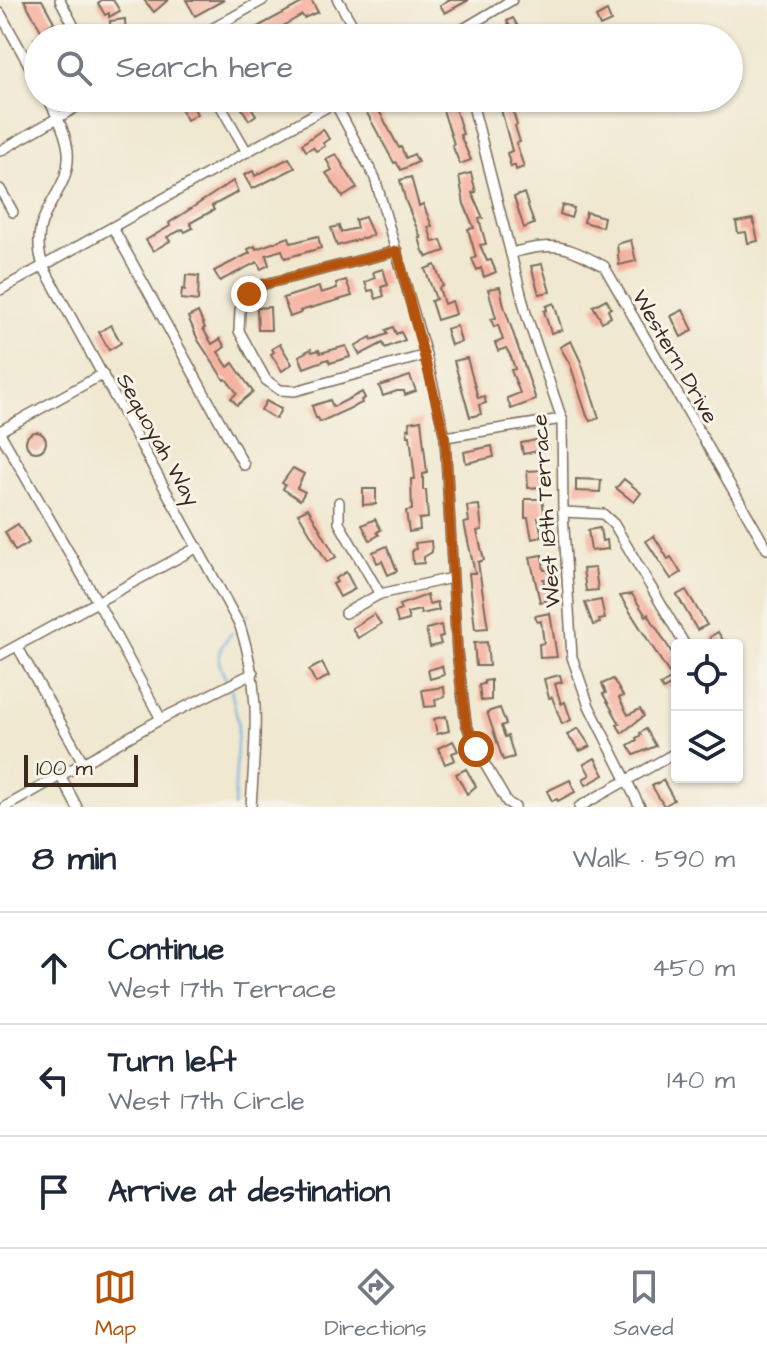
<!DOCTYPE html>
<html lang="en">
<head>
<meta charset="utf-8">
<style>
	:root { --surface:#fff; --page:#f6f6f7; --text:#1f2937; --muted:#747a83; --line:#e0e1e3; --accent:#b45309 }
	body { margin:0; font-family:"Architects Daughter",sans-serif; background:var(--page); color:var(--text) }
	.controls { position:absolute; right:24px; bottom:24px; display:grid; overflow:hidden; border-radius:8px; box-shadow:0 2px 6px #0004 }
	.controls button { width:72px; height:72px; display:grid; place-items:center; padding:0; border:0; border-bottom:2px solid var(--line); background:var(--surface); color:var(--text); font:40px sans-serif }
	.scale { position:absolute; left:24px; bottom:20px; width:114px; box-sizing:border-box; padding-left:8px; border:4px solid #3b2a1e; border-top:0; font-size:22px; line-height:28px; white-space:nowrap; color:#3b2a1e; -webkit-text-stroke:6px #f7f3e8; paint-order:stroke }
	.stop { position:absolute; width:24px; height:24px; margin:-18px; border:6px solid #b45309; border-radius:50%; background:#fff }
	.stop.end { background:#b45309; border-color:#fff; box-shadow:0 2px 8px #0008 }
	.list { margin:0; padding:0; list-style:none }
	h2 { display:flex; justify-content:space-between; align-items:center; height:104px; margin:0; padding:0 32px; font-size:34px }
	h2 small { font-size:26px; font-weight:400; color:var(--muted) }
	.list li { display:grid; grid-template-columns:52px 1fr auto; gap:24px; align-items:center; box-sizing:border-box; height:112px; padding:0 32px; border-top:2px solid var(--line) }
	.list b { display:block; font-size:30px; white-space:nowrap }
	.list p { margin:0; font-size:26px; white-space:nowrap; color:var(--muted) }
	.list em { font-size:26px; font-style:normal; color:var(--muted) }
	.icon { flex:none; width:44px; height:44px; fill:none; stroke:currentColor; stroke-width:2; stroke-linecap:round; stroke-linejoin:round }
	.map { position:relative; flex:none; width:767px; height:807px; overflow:hidden }
	.search { position:absolute; background:var(--surface); box-shadow:0 2px 6px #0004; left:24px; right:24px; top:24px; height:88px; display:flex; align-items:center; gap:20px; box-sizing:border-box; padding:0 28px; border-radius:44px; color:var(--muted); font-size:30px }
	.sheet { height:440px; background:var(--surface) }
	nav { display:flex; justify-content:space-around; align-items:center; box-sizing:border-box; height:112px; border-top:2px solid var(--line); background:var(--surface); font-size:22px; color:var(--muted) }
	nav a { display:grid; justify-items:center; gap:4px }
	nav .on { color:var(--accent) }
	.map>svg:first-child { display:block }
	.lines { fill:none; stroke-linecap:round; stroke-linejoin:round }
	.stream { stroke:#6baddf; stroke-width:2 }
	.building { fill:#f6af9e }
	.minor-casing { stroke:#7a6c5c; stroke-width:12 }
	.minor { stroke:#fff; stroke-width:9 }
	.route { stroke:#b45309; stroke-width:10 }
	.labels { text-anchor:middle; stroke-width:6; stroke-linejoin:round; paint-order:stroke }
	.street-label { font-size:22px; fill:#3b2a1e; stroke:#f7f3e8 }
</style>
</head>
<body>
<div class="map">
<svg width="767" height="807" viewBox="0 0 767 807">
	<rect width="100%" height="100%" fill="#f7f3e8"/>
	<filter id="ink" filterUnits="userSpaceOnUse"><feTurbulence type="fractalNoise" baseFrequency=".0125" numOctaves="2"/><feDisplacementMap in="SourceGraphic" scale="16" xChannelSelector="R" yChannelSelector="G"/><feConvolveMatrix kernelMatrix="1 2 1 2 8 2 1 2 1" color-interpolation-filters="sRGB"/></filter>
	<filter id="wash" filterUnits="userSpaceOnUse"><feTurbulence type="fractalNoise" baseFrequency=".006" numOctaves="4" result="noise"/><feDisplacementMap in="SourceGraphic" scale="32" xChannelSelector="R" yChannelSelector="G"/><feGaussianBlur stdDeviation="1.8" result="paint"/><feColorMatrix in="noise" values="0 0 0 0 0 0 0 0 0 0 0 0 0 0 0 0 0 1.4 0 .05"/><feComposite in="paint" operator="in"/></filter>
	<g filter="url(#wash)">
		<rect width="100%" height="100%" fill="#f0e8d0"/>
		<g class="lines">
			<g class="stream">
				<polyline points="244,619 249,614"/>
				<path d="M226,679C215,659 216,650 232,633"/>
				<polyline points="231,689 238,723 234,807"/>
			</g>
		</g>
		<g id="blocks">
			<g class="building">
				<polygon points="24,0 42,0 54,22 47,27 54,38 36,38 43,34"/>
				<polygon points="102,0 113,0 120,11 109,17 109,13 105,15 98,3"/>
				<polygon points="144,0 168,0 154,12"/>
				<polygon points="186,0 224,0 195,16"/>
				<polygon points="300,0 311,0 318,12 304,18 302,15 262,38 254,38 250,31 302,3"/>
				<polygon points="449,0 469,0 445,13 440,5"/>
				<polygon points="607,11 611,21 600,26 596,17"/>
				<polygon points="513,18 523,35 517,38 495,38 511,29 507,21"/>
				<polygon points="125,19 126,37 111,38 110,21"/>
				<polygon points="384,25 392,38 372,38 369,33"/>
				<polygon points="373,98 378,98 381,105 377,107 399,148 401,147 406,158 414,154 418,162 401,170 396,162 394,163 362,104"/>
				<polygon points="439,98 452,98 463,134 460,135 471,160 460,164 452,145 454,144"/>
				<polygon points="498,98 509,98 517,125 515,126 520,142 516,143 524,167 516,170 515,165 511,167 507,153 512,151"/>
				<polygon points="189,99 197,114 187,120 179,105"/>
				<polygon points="248,102 256,115 249,120 241,107"/>
				<polygon points="323,129 329,139 323,143 325,146 316,151 313,147 306,151 302,144"/>
				<polygon points="336,154 357,188 343,197 326,173 332,170 326,159"/>
				<polygon points="289,158 295,168 252,189 244,175 253,171 255,176"/>
				<polygon points="471,173 476,192 472,193 483,218 479,219 486,244 480,245 487,261 491,260 496,272 484,277 481,268 477,270 472,259 476,257 468,229 474,228 464,204 459,176"/>
				<polygon points="411,177 419,206 423,204 432,226 428,227 433,242 441,240 445,251 427,257 423,251 419,238 421,238 406,202 400,180"/>
				<polygon points="233,181 238,192 212,206 214,210 190,223 193,228 185,232 183,229 167,237 170,241 153,251 146,240 170,226 169,223"/>
				<polygon points="524,193 534,224 524,228 514,197"/>
				<polygon points="562,205 574,208 571,218 560,214"/>
				<polygon points="586,212 604,217 602,227 584,222"/>
				<polygon points="365,217 373,235 337,246 331,228 339,226 341,232 357,228 355,220"/>
				<polygon points="753,219 758,241 748,243 746,232 738,233 736,222"/>
				<polygon points="318,236 321,248 285,258 282,250 266,255 269,265 261,269 257,262 220,281 214,271 250,253 248,249 255,246 256,249 289,237 291,243"/>
				<polygon points="631,240 636,261 619,265 617,244"/>
				<polygon points="542,264 550,292 539,294 531,266"/>
				<polygon points="435,265 443,286 439,288 444,304 452,301 456,314 437,320 431,301 436,299 425,269"/>
				<polygon points="383,269 388,285 381,287 384,296 376,299 373,290 368,291 365,282 375,278 373,272"/>
				<polygon points="186,275 199,276 198,301 181,299 182,289 185,290"/>
				<polygon points="346,280 352,296 300,311 301,313 290,317 283,298 319,287 321,293 337,288 336,283"/>
				<polygon points="500,287 504,306 536,400 511,409 507,398 520,393 511,370 515,369 511,357 506,348 498,351 495,343 503,340 498,325 494,327 491,319 496,318 488,289"/>
				<polygon points="606,299 611,308 608,310 611,317 602,322 593,306"/>
				<polygon points="554,303 562,330 551,333 544,311 547,310 546,306"/>
				<polygon points="270,307 271,330 258,330 257,308"/>
				<polygon points="683,310 693,330 681,337 671,316"/>
				<polygon points="198,312 205,328 203,329 212,344 220,339 225,347 218,352 228,367 233,363 253,392 237,405 231,398 237,393 226,379 224,380 198,340 188,317"/>
				<polygon points="111,325 121,343 109,350 99,332"/>
				<polygon points="457,326 461,342 451,345 446,329"/>
				<polygon points="393,327 396,334 401,332 405,340 385,348 383,343 360,355 355,346 371,337 372,340 388,334 386,330"/>
				<polygon points="571,341 581,362 599,418 590,421 587,416 570,364 560,347"/>
				<polygon points="280,344 292,364 282,371 271,354 274,352 272,349"/>
				<polygon points="346,346 350,357 330,363 328,359 304,368 299,356 311,349 312,352 319,350 320,353"/>
				<polygon points="467,358 478,398 484,396 486,403 479,405 481,414 470,417 454,361"/>
				<polygon points="410,376 416,391 405,395 404,391 397,391 383,396 379,386"/>
				<polygon points="362,392 365,398 361,400 362,403 320,422 318,418 316,418 312,406 330,400 333,407"/>
				<polygon points="266,401 281,409 276,419 261,410"/>
				<polygon points="421,420 427,473 423,474 423,490 426,490 428,518 419,519 420,530 409,532 406,511 412,510 411,479 415,479 410,436 408,436 407,429 410,429 409,422"/>
				<circle cx="36" cy="442" r="10"/>
				<polygon points="546,438 548,449 523,454 521,443"/>
				<polygon points="492,446 494,457 466,463 464,452"/>
				<polygon points="293,468 304,474 297,488 305,492 300,500 283,489 285,485 282,483"/>
				<polygon points="545,470 545,478 540,478 541,487 528,488 527,471"/>
				<polygon points="576,479 601,480 600,492 576,491"/>
				<polygon points="624,479 641,493 634,502 616,488"/>
				<polygon points="363,489 376,489 376,504 363,505"/>
				<polygon points="525,499 542,499 545,518 538,518 542,537 532,539 528,518 525,518"/>
				<polygon points="479,505 482,530 477,531 484,560 478,562 488,628 475,629 469,573 475,573 464,523 469,522 467,506"/>
				<polygon points="308,508 336,557 327,562 298,513"/>
				<polygon points="375,519 381,530 377,532 379,535 370,540 362,525"/>
				<polygon points="18,524 29,543 15,551 5,532"/>
				<polygon points="600,528 602,541 607,540 608,549 591,551 588,530"/>
				<polygon points="654,536 668,559 671,557 681,573 671,579 646,541"/>
				<polygon points="431,541 432,552 424,557 424,563 413,564 412,550 416,549 415,543"/>
				<polygon points="387,546 397,571 388,575 382,561 377,563 373,552"/>
				<polygon points="542,555 544,570 548,570 550,578 543,579 549,600 540,602 530,557"/>
				<polygon points="595,568 598,590 586,591 583,569"/>
				<polygon points="346,572 355,589 340,597 333,584 337,582 335,579"/>
				<polygon points="686,590 707,625 697,630 677,595"/>
				<polygon points="632,594 646,616 648,614 677,661 677,695 672,685 663,690 660,685 672,678 620,596"/>
				<polygon points="427,595 429,604 437,602 439,610 421,614 420,610 407,613 409,620 398,623 395,612 401,610 399,605"/>
				<polygon points="601,600 605,619 599,620 600,623 593,625 585,603"/>
				<polygon points="550,613 557,657 540,658 539,644 544,643 541,621 537,622 535,616"/>
				<polygon points="374,614 381,624 358,638 352,628"/>
				<polygon points="441,625 443,636 439,637 441,644 430,647 426,629"/>
				<polygon points="718,632 726,645 714,645 710,637"/>
				<polygon points="487,642 489,666 476,666 474,643"/>
				<polygon points="322,663 329,676 316,683 309,670"/>
				<polygon points="442,666 444,675 430,679 428,670"/>
				<polygon points="560,675 562,682 555,684 561,704 565,702 571,720 562,724 552,697 549,698 544,679"/>
				<polygon points="613,679 623,696 619,698 628,715 640,709 644,716 622,733 617,725 620,724 603,694 606,693 602,684"/>
				<polygon points="491,680 491,700 481,701 479,685 484,684 484,681"/>
				<polygon points="444,687 445,697 435,699 436,706 425,707 422,690"/>
				<polygon points="500,708 506,724 501,726 505,737 508,736 514,757 503,760 487,712"/>
				<polygon points="446,716 449,731 437,734 434,719"/>
				<polygon points="578,728 590,746 580,751 567,735"/>
				<polygon points="646,729 656,746 634,755 628,745 637,740 636,738 641,735 640,733"/>
				<polygon points="453,741 458,751 452,753 455,760 445,764 438,748"/>
				<polygon points="595,758 604,775 586,785 583,779 590,775 584,764"/>
				<polygon points="466,769 476,786 467,794 456,774"/>
				<polygon points="570,780 575,792 558,801 557,799 552,801 547,791"/>
				<polygon points="663,780 674,800 664,806 652,786"/>
			</g>
		</g>
	</g>
	<g filter="url(#ink)">
		<use href="#blocks" fill-opacity="0" stroke="#7a6c5c" stroke-width="2"/>
		<g class="lines">
			<g class="minor-casing">
				<g id="minor">
					<polyline points="60,0 76,30"/>
					<polyline points="338,0 360,38"/>
					<polyline points="0,13 38,81"/>
					<polyline points="196,38 263,0"/>
					<polyline points="448,38 512,0"/>
					<path d="M48,98C56,115 66,132 68,151C72,197 25,210 43,266L240,626C262,691 255,741 251,807"/>
					<polyline points="216,98 247,152"/>
					<polyline points="471,98 527,317 562,419 563,512 572,657 589,706 640,807"/>
					<polyline points="335,103 375,178 426,355 445,437 457,652 466,723 476,749 507,802 515,807"/>
					<polyline points="0,151 92,98"/>
					<polyline points="0,189 13,212"/>
					<polyline points="113,228 244,465"/>
					<polyline points="397,251 265,284 249,294 240,310 239,331 266,380 280,390 295,391 426,355"/>
					<path d="M511,253C556,242 563,244 604,266L767,549"/>
					<polyline points="0,290 343,98"/>
					<polyline points="0,431 103,374"/>
					<polyline points="0,433 97,601 161,719"/>
					<polyline points="445,437 562,419"/>
					<polyline points="339,502 339,523 380,594"/>
					<polyline points="563,512 603,514 614,524 685,645"/>
					<polyline points="345,613 380,594 452,578"/>
					<polyline points="17,646 83,762"/>
					<polyline points="0,655 198,547"/>
					<polyline points="60,775 77,807"/>
					<polyline points="5,807 161,719 253,673"/>
					<polyline points="579,807 677,752"/>
				</g>
			</g>
			<use href="#minor" class="minor"/>
		</g>
	</g>
	<g class="lines" filter="url(#ink)">
		<polyline class="route" points="249,294 265,284 397,251 445,437 457,652 466,723 476,749"/>
	</g>
	<g class="labels">
		<g class="street-label">
			<text transform="translate(676 356) rotate(60)" y="8">Western Drive</text>
			<text transform="translate(159 439) rotate(61)" y="8">Sequoyah Way</text>
			<text transform="translate(545 511) rotate(-94)" y="8">West 18th Terrace</text>
		</g>
	</g>
</svg>
<div class="controls">
<button><svg class="icon" aria-label="locate" viewBox="0 0 24 24"><circle cx="12" cy="12" r="6"/><path d="M12 2v4M12 18v4M2 12h4M18 12h4"/></svg></button>
<button><svg class="icon" aria-label="layers" viewBox="0 0 24 24"><path d="M12 4l9 5-9 5-9-5zM3 14l9 5 9-5"/></svg></button>
</div>
<div class="scale">100 m</div>
<div class="stop" style="left:476px;top:749px"></div>
<div class="stop end" style="left:249px;top:294px"></div>
<div class="search"><svg class="icon" aria-label="search" viewBox="0 0 24 24"><circle cx="10" cy="10" r="6"/><path d="M15 15l6 6"/></svg>Search here</div>
</div>
<section class="sheet">
<h2>8 min<small>Walk · 590 m</small></h2>
<ul class="list">
<li><svg class="icon" aria-label="ahead" viewBox="0 0 24 24"><path d="M12 20V5M6 11l6-6 6 6"/></svg><div><b>Continue</b><p>West 17th Terrace</p></div><em>450 m</em></li>
<li><svg class="icon" aria-label="left" viewBox="0 0 24 24"><path d="M17 20v-9H6M10 6l-5 5 5 5"/></svg><div><b>Turn left</b><p>West 17th Circle</p></div><em>140 m</em></li>
<li><svg class="icon" aria-label="arrive" viewBox="0 0 24 24"><path d="M6 21V4h12l-3 4 3 4H6"/></svg><div><b>Arrive at destination</b></div></li>
</ul>
</section>
<nav>
<a class="on"><svg class="icon" aria-label="map" viewBox="0 0 24 24"><path d="M3 6l6-2 6 2 6-2v14l-6 2-6-2-6 2zM9 4v14M15 6v14"/></svg>Map</a>
<a><svg class="icon" aria-label="directions" viewBox="0 0 24 24"><path d="M12 3l9 9-9 9-9-9zM9 14v-3h6M13 9l2 2-2 2"/></svg>Directions</a>
<a><svg class="icon" aria-label="saved" viewBox="0 0 24 24"><path d="M7 4h10v16l-5-4-5 4z"/></svg>Saved</a>
</nav>
</body>
</html>
